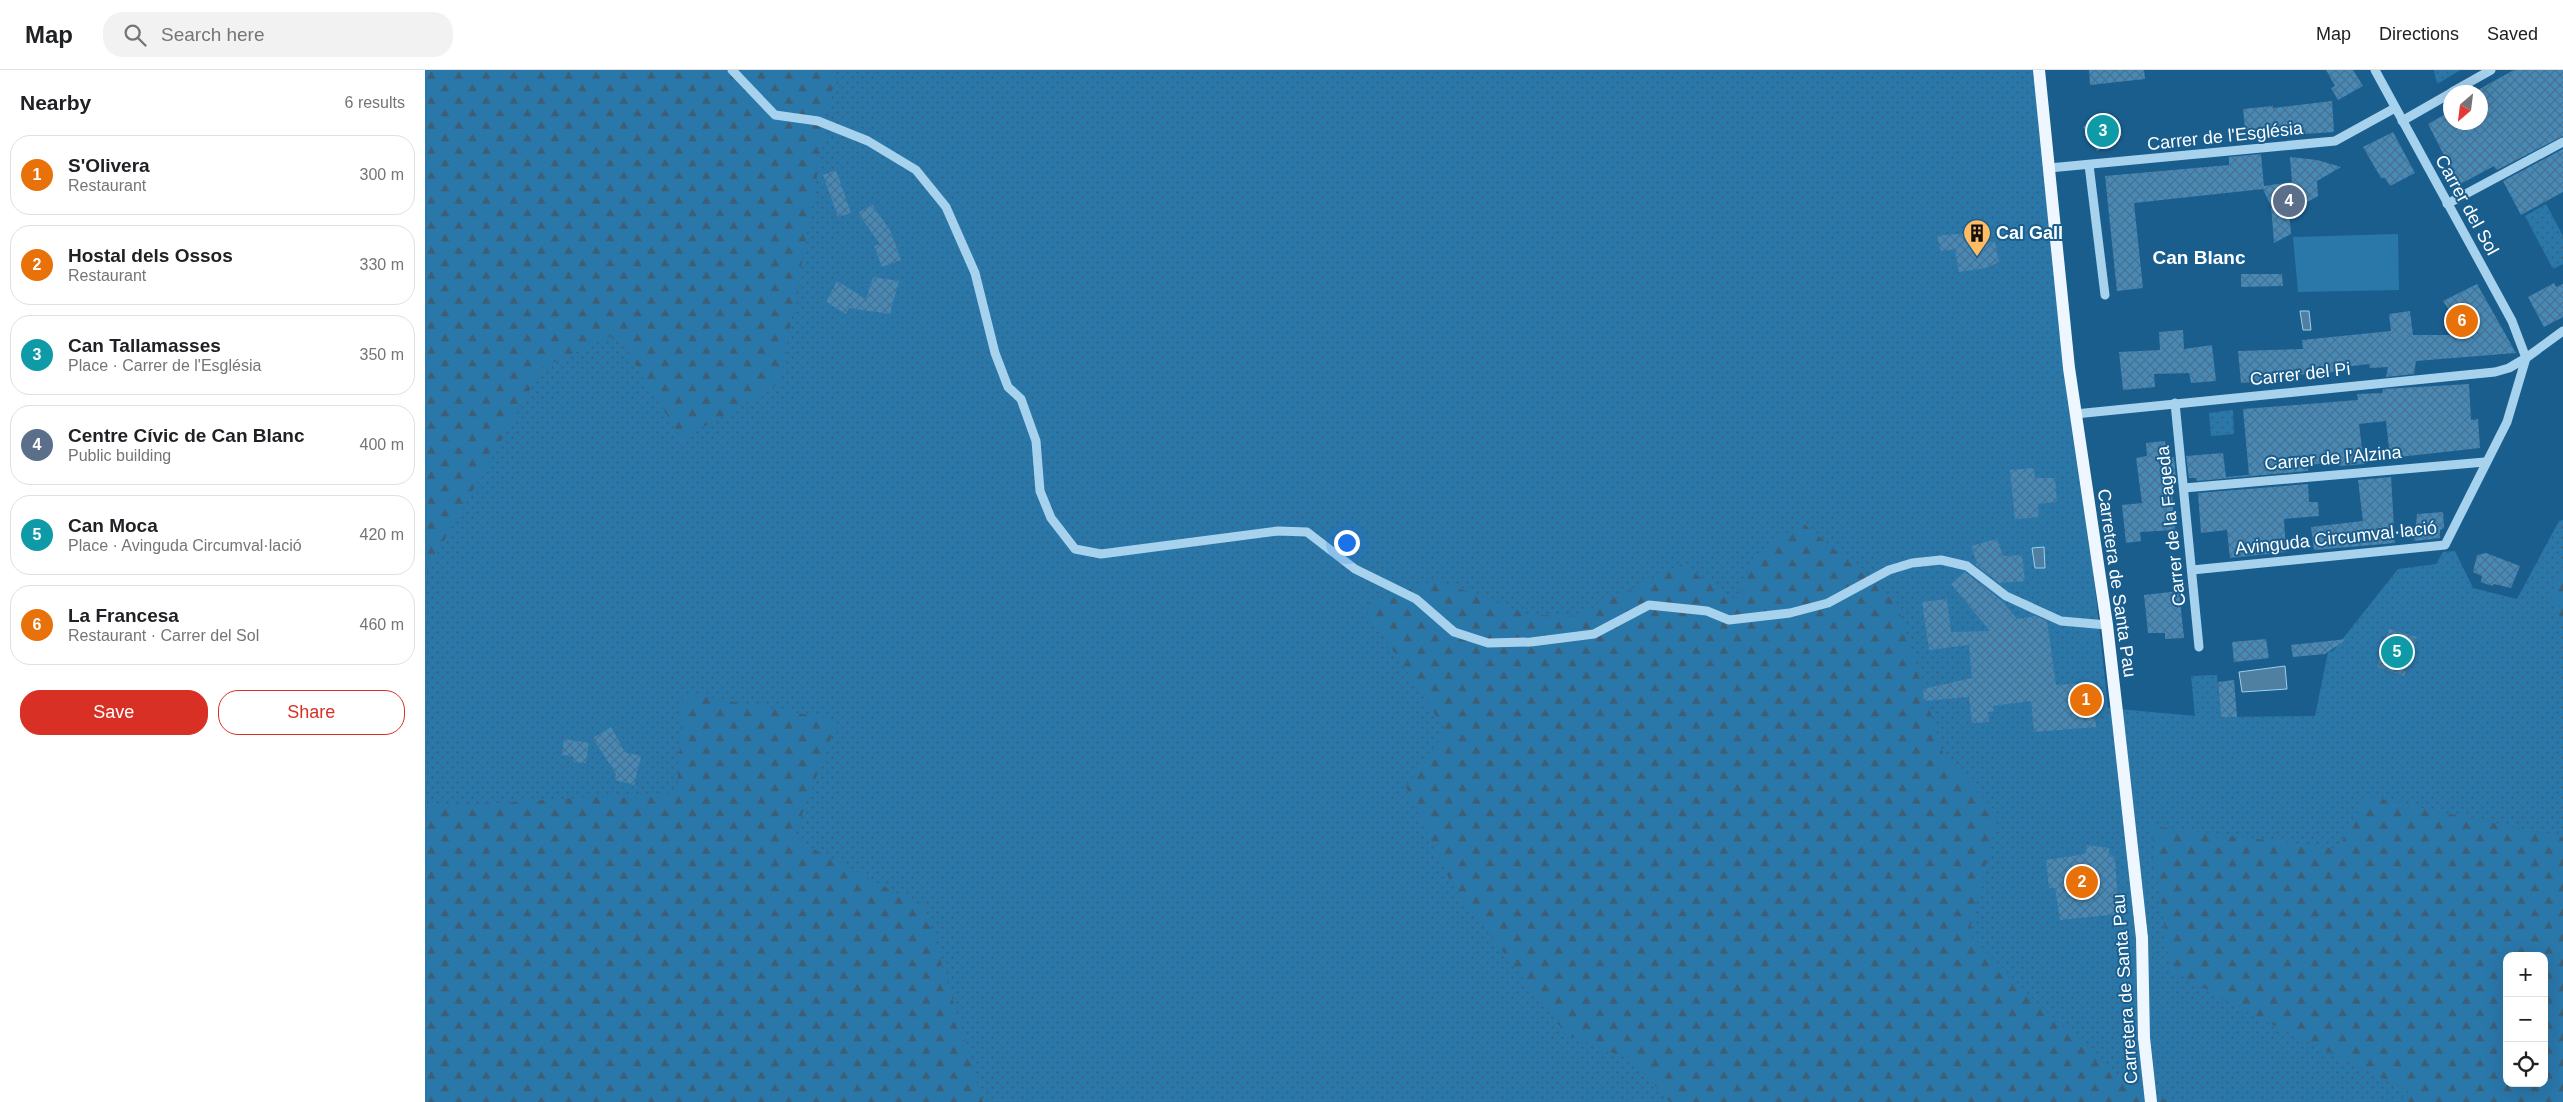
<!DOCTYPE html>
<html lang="en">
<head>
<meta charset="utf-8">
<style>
	:root { --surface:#fff; --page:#f2f2f2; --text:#202124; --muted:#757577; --line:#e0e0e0; --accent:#d93025 }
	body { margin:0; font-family:Helvetica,sans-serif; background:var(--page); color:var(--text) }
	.controls { position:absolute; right:15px; bottom:15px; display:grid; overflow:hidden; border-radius:10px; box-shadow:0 5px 20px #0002 }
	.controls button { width:45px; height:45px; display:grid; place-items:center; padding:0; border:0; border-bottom:1px solid var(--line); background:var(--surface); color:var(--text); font:25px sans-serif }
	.compass { position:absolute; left:2018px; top:15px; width:45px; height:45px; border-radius:50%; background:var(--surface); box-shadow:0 5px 20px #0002; rotate:208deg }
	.you { position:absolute; left:921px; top:472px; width:18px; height:18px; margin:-12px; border:4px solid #fff; border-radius:50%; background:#1a73e8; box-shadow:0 0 0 8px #1a73e833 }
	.badge { display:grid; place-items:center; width:32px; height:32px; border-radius:50%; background:var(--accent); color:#fff; font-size:16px; font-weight:700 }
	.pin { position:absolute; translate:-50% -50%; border:2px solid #fff; box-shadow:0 1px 5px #0006 }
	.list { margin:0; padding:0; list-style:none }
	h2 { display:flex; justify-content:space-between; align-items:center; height:65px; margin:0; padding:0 20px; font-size:21px }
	h2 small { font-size:16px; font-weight:400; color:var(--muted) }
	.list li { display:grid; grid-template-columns:32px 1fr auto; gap:15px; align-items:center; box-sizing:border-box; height:80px; margin:0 10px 10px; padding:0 10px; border:1px solid var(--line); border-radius:20px }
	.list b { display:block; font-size:19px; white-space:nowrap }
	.list p { margin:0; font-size:16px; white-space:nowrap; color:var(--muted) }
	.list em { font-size:16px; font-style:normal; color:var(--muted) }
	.actions { display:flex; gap:10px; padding:15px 20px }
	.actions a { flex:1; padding:11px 0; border:1px solid var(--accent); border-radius:20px; text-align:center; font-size:18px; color:var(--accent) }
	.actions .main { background:var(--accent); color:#fff }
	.icon { flex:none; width:28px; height:28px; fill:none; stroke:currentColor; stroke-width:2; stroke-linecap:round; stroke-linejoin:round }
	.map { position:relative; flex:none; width:2138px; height:1032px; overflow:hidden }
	header { display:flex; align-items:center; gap:30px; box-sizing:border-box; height:70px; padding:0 25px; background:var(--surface); border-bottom:1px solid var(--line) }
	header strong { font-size:24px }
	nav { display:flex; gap:28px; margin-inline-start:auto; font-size:18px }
	.search { width:350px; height:45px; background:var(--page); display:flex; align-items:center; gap:12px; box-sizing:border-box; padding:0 18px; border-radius:20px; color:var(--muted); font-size:19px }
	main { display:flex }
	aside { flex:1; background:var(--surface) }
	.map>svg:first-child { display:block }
	.green { fill:url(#green-dots); fill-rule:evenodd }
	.forest { fill:url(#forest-firs); fill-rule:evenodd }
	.pitch { fill:#2a77aa }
	.water { fill:#4f7fa1; stroke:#9acff0 }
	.building { fill:url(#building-cross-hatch) }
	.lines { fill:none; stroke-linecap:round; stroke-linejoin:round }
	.minor { stroke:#a7d2ee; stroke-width:9 }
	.major { stroke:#eef7ff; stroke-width:12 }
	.labels { text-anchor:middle; stroke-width:4; stroke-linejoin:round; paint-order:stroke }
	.street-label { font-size:18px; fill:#fff; stroke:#1a5e8e }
	.poi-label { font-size:18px; font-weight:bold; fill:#fff; stroke:#1a5e8e; text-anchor:start }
	.neighbourhood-label { font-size:19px; font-weight:bold; fill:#fff; stroke:#1a5e8e }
</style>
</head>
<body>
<header>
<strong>Map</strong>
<div class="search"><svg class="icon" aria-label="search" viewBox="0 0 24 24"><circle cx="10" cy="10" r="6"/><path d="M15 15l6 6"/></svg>Search here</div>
<nav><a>Map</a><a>Directions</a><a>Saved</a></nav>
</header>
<main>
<aside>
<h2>Nearby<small>6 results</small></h2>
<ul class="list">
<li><span class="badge" style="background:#e8710a">1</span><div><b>S'Olivera</b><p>Restaurant</p></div><em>300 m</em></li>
<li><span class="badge" style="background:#e8710a">2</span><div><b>Hostal dels Ossos</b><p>Restaurant</p></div><em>330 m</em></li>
<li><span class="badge" style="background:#0f9aa8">3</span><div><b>Can Tallamasses</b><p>Place · Carrer de l'Església</p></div><em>350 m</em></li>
<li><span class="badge" style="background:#5c6f8a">4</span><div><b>Centre Cívic de Can Blanc</b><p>Public building</p></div><em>400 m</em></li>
<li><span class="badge" style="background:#0f9aa8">5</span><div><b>Can Moca</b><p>Place · Avinguda Circumval·lació</p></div><em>420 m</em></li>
<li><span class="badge" style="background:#e8710a">6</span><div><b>La Francesa</b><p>Restaurant · Carrer del Sol</p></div><em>460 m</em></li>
</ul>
<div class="actions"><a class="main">Save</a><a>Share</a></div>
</aside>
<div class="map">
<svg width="2138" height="1032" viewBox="0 0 2138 1032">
	<defs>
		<pattern id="green-dots" width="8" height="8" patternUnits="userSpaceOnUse" patternTransform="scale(1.25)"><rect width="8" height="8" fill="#2a77aa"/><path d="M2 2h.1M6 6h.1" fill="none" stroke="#3d5f76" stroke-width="1.8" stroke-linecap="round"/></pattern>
		<pattern id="forest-firs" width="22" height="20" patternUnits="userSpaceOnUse" patternTransform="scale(1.25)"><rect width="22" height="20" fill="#2a77aa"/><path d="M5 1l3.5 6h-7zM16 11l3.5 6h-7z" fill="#3d5f76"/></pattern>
		<pattern id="building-cross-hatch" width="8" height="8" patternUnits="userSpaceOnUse" patternTransform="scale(1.25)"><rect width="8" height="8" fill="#478ab8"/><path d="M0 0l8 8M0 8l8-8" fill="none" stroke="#49718d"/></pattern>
	</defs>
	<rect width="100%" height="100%" fill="#1a5e8e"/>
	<g class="green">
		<path d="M0,0H1614L1683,638L1770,646L1766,606L1792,605L1796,647L1890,646L1903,582L1908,581L1973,499L2011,494L2018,482L2030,481L2048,518L2092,529L2134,451L2138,450V1032H0ZM2082,886H2119V1013H2082Z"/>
		<polygon points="2009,0 2036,0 2012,14"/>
		<polygon points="2121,134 2138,166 2138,194 2128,199 2100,146"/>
		<polygon points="1808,340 1809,364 1786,366 1784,343"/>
	</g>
	<g class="forest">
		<polygon points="0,0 411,0 355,313 257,369 191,264 118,297 0,504"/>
		<polygon points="1378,453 1471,531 1519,686 1573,744 1544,864 1615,936 1689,1005 1745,1032 1245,1032 1208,991 1141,964 1027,815 981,717 1021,661 938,535 1011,510 1105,545 1151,546 1256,495 1312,530 1329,486"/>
		<polygon points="2138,497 2138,555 2126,525"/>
		<polygon points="258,623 413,650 368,768 500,838 558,1032 0,1032 0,728 5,737 252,722"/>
		<path d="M1942,726L2138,768V1032H1974L1984,1021L1838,950L1745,899L1726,756L1913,779ZM2082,886H2119V1013H2082Z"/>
	</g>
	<polygon class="pitch" points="1973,164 1974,220 1873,222 1868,167"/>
	<g class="water">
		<polygon points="1875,241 1884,241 1886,260 1878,260"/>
		<polygon points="1619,477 1620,498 1610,498 1607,478"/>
		<polygon points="1860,596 1862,619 1817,622 1814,602"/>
	</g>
	<g class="building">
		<polygon points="1664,0 1719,0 1720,9 1665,15"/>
		<polygon points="1901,0 1928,0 1938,16 1913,30 1906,18 1910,16"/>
		<polygon points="2089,0 2138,0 2138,66 2072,100 2069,96 2026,119 2018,103 2026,99 2003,54 2026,41 2026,52 2056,52 2056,24 2057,22 2049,22"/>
		<polygon points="1907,31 1909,62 1821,68 1818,39 1848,36 1848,38"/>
		<polygon points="1688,47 1697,65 1672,81 1658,57 1669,49 1673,54"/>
		<polygon points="1968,62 1990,103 1965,116 1960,108 1956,108 1938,77"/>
		<polygon points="2138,79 2138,122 2096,145 2078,111"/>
		<polygon points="1836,84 1839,116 1867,112 1865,87 1892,90 1916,97 1892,111 1893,126 1864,142 1866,164 1849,173 1846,136 1838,119 1709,133 1718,218 1692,221 1680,106 1804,95 1804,87"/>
		<polygon points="411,100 426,143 413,147 398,105"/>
		<polygon points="447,134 466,162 476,190 457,197 449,176 455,174 433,143"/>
		<polygon points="1541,163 1544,169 1553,168 1557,173 1570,172 1574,192 1561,198 1534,202 1530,179 1516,181 1512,166"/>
		<polygon points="1816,204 1857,204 1858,216 1816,217"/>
		<polygon points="448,207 474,211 465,244 424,238 421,244 401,232 412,211 441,229"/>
		<polygon points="2129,213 2131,217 2138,214 2138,247 2119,257 2103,227"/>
		<polygon points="2052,214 2091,283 1991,291 1989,304 1961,307 1963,297 1945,298 1944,294 1919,297 1919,301 1857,306 1858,310 1816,313 1813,281 1878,279 1877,270 1966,261 1964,244 1985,241 1988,265 2041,265 2018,231"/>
		<polygon points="1758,260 1759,279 1787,275 1791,311 1766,313 1764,303 1729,304 1730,317 1698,320 1694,282 1735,280 1734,262"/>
		<polygon points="2044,314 2046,350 2053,349 2055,378 1965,388 1961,351 1934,354 1939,394 1914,396 1913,392 1883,395 1883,401 1772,411 1771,408 1764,408 1761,386 1798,383 1801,407 1824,405 1818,339 1933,330 1932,324 1957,323 1958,319"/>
		<polygon points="1740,371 1742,387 1749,387 1751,409 1746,409 1750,460 1715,462 1716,471 1701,473 1697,435 1717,433 1711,388 1722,386 1721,373"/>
		<polygon points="1609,398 1610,408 1630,408 1632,432 1613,434 1614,447 1590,449 1585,400"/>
		<polygon points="1966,407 1970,473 1889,480 1886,457 1938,451 1933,410"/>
		<polygon points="1883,414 1884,432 1893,432 1894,446 1859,449 1861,482 1805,488 1802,460 1776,463 1773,423"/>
		<polygon points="2018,442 2019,458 2015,460 2015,468 1989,471 1992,444"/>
		<polygon points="1572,469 1578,486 1597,485 1600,511 1574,513 1550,494 1552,493 1546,476"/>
		<polygon points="2061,483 2095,496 2086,518 2069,514 2067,516 2056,512 2057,506 2048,502 2052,485"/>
		<polygon points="1540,502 1578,532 1592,549 1610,546 1622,551 1631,615 1667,613 1671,657 1609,662 1606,631 1568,636 1569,641 1563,642 1564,652 1547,653 1544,627 1499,631 1498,619 1547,608 1544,575 1504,580 1497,532 1522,529 1526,562 1565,561 1526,514"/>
		<polygon points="1754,521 1759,568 1740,569 1740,563 1723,563 1719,525"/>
		<polygon points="1964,559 1992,567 1979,606 1952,597"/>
		<polygon points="1841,569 1844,588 1809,592 1807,572"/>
		<polygon points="1922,569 1900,584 1868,587 1866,575"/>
		<polygon points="1809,610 1812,647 1796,647 1793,612"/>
		<polygon points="186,657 200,682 216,686 209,715 190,710 191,704 168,668"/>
		<polygon points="139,669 164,673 161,693 148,692 148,686 137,685"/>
		<polygon points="1662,775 1684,778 1684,783 1690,788 1694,844 1635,850 1630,818 1624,818 1621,790 1660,784"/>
	</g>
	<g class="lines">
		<g class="minor">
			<polyline points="307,0 350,45 393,51 443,71 491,100 521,137 550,203 570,283 583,317 596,329 611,371 615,421 626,448 650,479 676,484 853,461 882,462 930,499 991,529 1029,562 1063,573 1106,572 1169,564 1224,535 1282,541 1304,550 1365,543 1403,533 1464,500 1487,493 1516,490 1542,496 1581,526 1636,551 1682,555"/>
			<polyline points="2027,22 2066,0"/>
			<polyline points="1977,51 2026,23"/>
			<polyline points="1664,95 1680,225"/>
			<polyline points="1624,98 1910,71 1970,38"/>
			<polyline points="2022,134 2138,72"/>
			<polyline points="1750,333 1774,577"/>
			<polyline points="1650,344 2070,302 2084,298 2101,288 2087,251 1950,0"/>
			<polyline points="1759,418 2060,392"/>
			<polyline points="1767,500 2020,475 2082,352 2101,288 2138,261"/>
		</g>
		<polyline class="major" points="1614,0 1644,298 1682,555 1693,651 1717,868 1719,968 1726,1032"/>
	</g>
	<defs>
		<g id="building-pin" transform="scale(1.4375)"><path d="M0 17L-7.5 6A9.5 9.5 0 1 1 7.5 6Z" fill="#ffbc64" stroke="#1a5e8e"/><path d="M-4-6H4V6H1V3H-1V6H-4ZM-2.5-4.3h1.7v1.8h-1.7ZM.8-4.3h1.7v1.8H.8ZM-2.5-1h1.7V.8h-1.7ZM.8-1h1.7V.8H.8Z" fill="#111"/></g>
	</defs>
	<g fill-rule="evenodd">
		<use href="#building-pin" x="1552" y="163"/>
	</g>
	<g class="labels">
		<g class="street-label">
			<text transform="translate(1800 66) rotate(-6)" y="6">Carrer de l'Església</text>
			<text transform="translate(2042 135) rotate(61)" y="6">Carrer del Sol</text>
			<text transform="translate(1875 304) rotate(-6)" y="6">Carrer del Pi</text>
			<text transform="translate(1908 388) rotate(-5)" y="6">Carrer de l'Alzina</text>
			<text transform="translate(1746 456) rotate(-96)" y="6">Carrer de la Fageda</text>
			<text transform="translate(1911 468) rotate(-6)" y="6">Avinguda Circumval·lació</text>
			<text transform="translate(1692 513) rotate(82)" y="6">Carretera de Santa Pau</text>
			<text transform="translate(1700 919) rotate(-94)" y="6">Carretera de Santa Pau</text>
		</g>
		<g class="poi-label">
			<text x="1571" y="169">Cal Gall</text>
		</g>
		<g class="neighbourhood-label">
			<text x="1774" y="194">Can Blanc</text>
		</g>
	</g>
</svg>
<div class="controls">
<button>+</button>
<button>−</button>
<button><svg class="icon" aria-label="locate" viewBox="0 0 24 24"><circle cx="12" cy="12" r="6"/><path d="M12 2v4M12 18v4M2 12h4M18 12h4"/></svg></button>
</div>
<svg class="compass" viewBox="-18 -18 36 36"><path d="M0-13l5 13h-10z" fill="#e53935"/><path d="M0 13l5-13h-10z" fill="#757577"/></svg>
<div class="you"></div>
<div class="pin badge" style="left:1661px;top:630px;background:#e8710a">1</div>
<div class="pin badge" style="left:1657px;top:812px;background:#e8710a">2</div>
<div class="pin badge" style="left:1678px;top:61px;background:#0f9aa8">3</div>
<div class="pin badge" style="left:1864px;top:131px;background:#5c6f8a">4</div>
<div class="pin badge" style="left:1972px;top:582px;background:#0f9aa8">5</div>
<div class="pin badge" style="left:2037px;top:251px;background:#e8710a">6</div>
</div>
</main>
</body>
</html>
